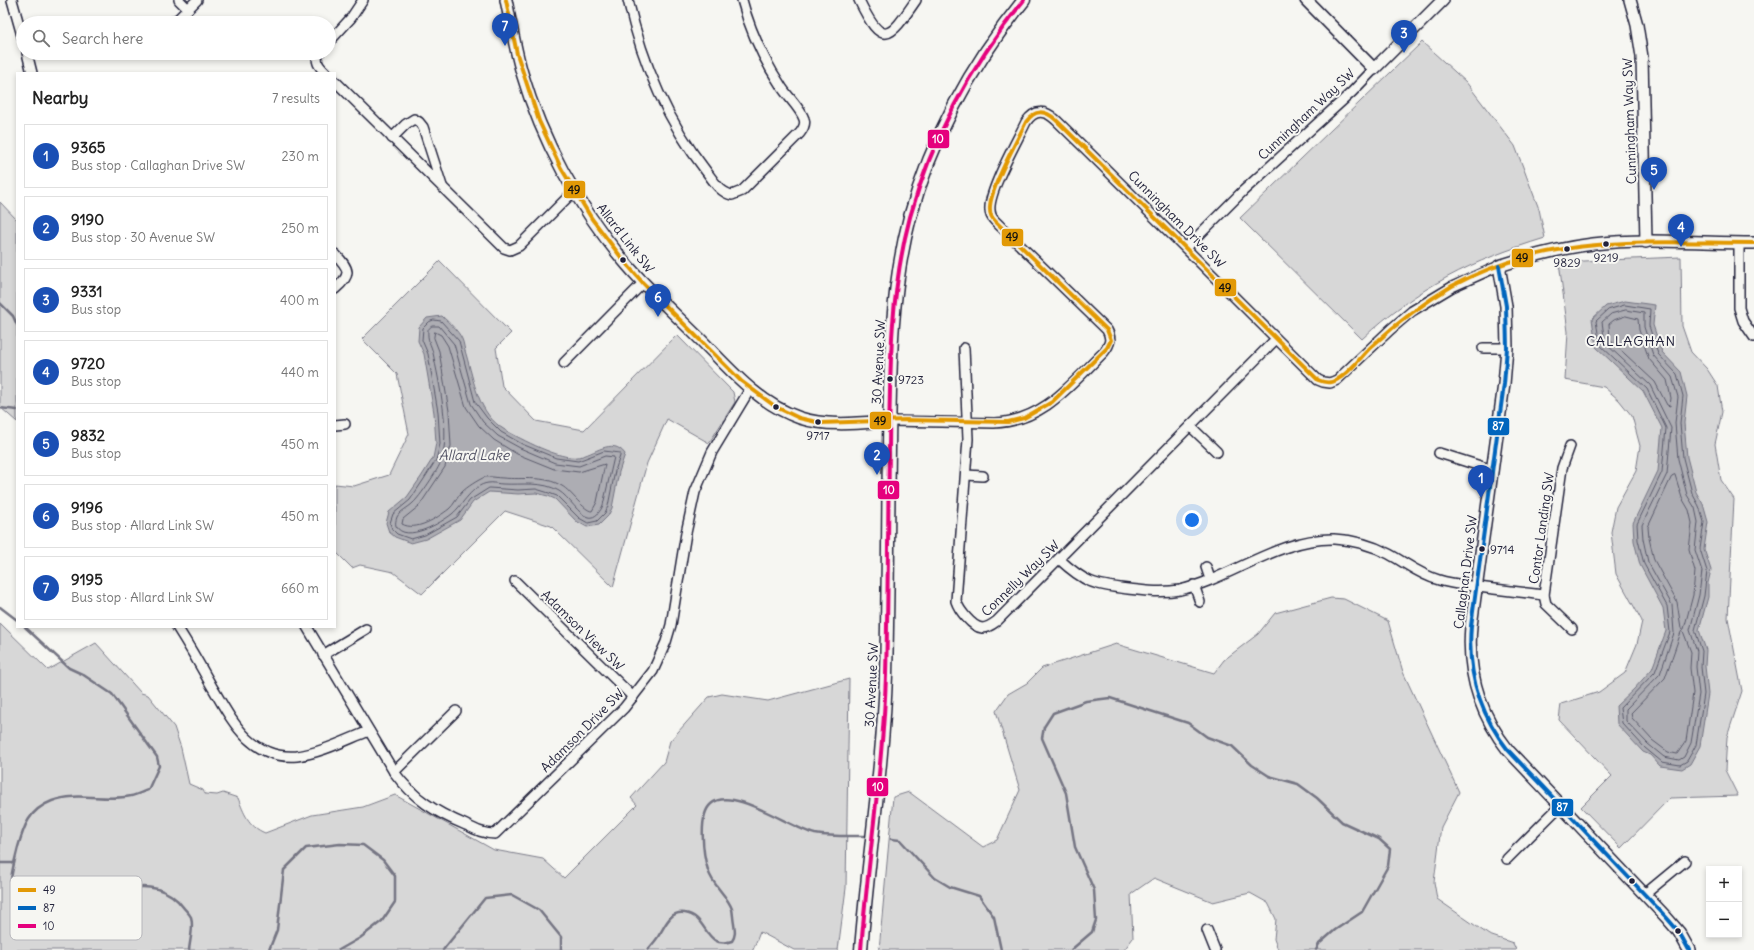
<!DOCTYPE html>
<html lang="en">
<head>
<meta charset="utf-8">
<style>
	:root { --surface:#fff; --page:#f2f2f2; --text:#222; --muted:#767676; --line:#e0e0e0; --accent:#b45309 }
	body { margin:0; font-family:Delius,sans-serif; background:var(--page); color:var(--text) }
	.controls { position:absolute; right:12px; bottom:12px; display:grid; overflow:hidden; border-radius:0px; box-shadow:0 2px 6px #0003 }
	.controls button { width:36px; height:36px; display:grid; place-items:center; padding:0; border:0; border-bottom:1px solid var(--line); background:var(--surface); color:var(--text); font:20px sans-serif }
	.you { position:absolute; left:1192px; top:520px; width:14px; height:14px; margin:-10px; border:3px solid #fff; border-radius:50%; background:#1a73e8; box-shadow:0 0 0 6px #1a73e833 }
	.badge { display:grid; place-items:center; width:26px; height:26px; border-radius:50%; background:var(--accent); color:#fff; font-size:13px; font-weight:700 }
	.pin { position:absolute; translate:-50% -33px; filter:drop-shadow(0 1px 2px #0008) }
	.pin::after { content:''; position:absolute; top:21px; width:14px; height:12px; background:inherit; clip-path:polygon(0 0,100% 0,50% 100%) }
	.list { margin:0; padding:0; list-style:none }
	h2 { display:flex; justify-content:space-between; align-items:center; height:52px; margin:0; padding:0 16px; font-size:17px }
	h2 small { font-size:13px; font-weight:400; color:var(--muted) }
	.list li { display:grid; grid-template-columns:26px 1fr auto; gap:12px; align-items:center; box-sizing:border-box; height:64px; margin:0 8px 8px; padding:0 8px; border:1px solid var(--line); border-radius:0px }
	.list b { display:block; font-size:15px; white-space:nowrap }
	.list p { margin:0; font-size:13px; white-space:nowrap; color:var(--muted) }
	.list em { font-size:13px; font-style:normal; color:var(--muted) }
	.icon { flex:none; width:22px; height:22px; fill:none; stroke:currentColor; stroke-width:2; stroke-linecap:round; stroke-linejoin:round }
	.map { position:relative; flex:none; width:1754px; height:950px; overflow:hidden }
	.search { position:absolute; background:var(--surface); box-shadow:0 2px 6px #0003; left:16px; top:16px; width:320px; height:44px; display:flex; align-items:center; gap:10px; box-sizing:border-box; padding:0 14px; border-radius:22px; color:var(--muted); font-size:15px }
	.panel { position:absolute; background:var(--surface); box-shadow:0 2px 6px #0003; left:16px; top:72px; width:320px; height:556px; border-radius:0px }
	.map>svg:first-child { display:block }
	.green { fill:#d7d7d7; stroke:#7c7c89 }
	.water { fill:#adadb3; stroke:#757583 }
	.lines { fill:none; stroke-linecap:round; stroke-linejoin:round }
	.shore { stroke:#5a5a6b; stroke-width:1 }
	.stream { stroke:#757583; stroke-width:2.5 }
	.minor-casing { stroke:#22223b; stroke-width:12 }
	.tertiary-casing { stroke:#22223b; stroke-width:14 }
	.secondary-casing { stroke:#22223b; stroke-width:15 }
	.minor { stroke:#f6f6f2; stroke-width:9 }
	.tertiary { stroke:#f6f6f2; stroke-width:11 }
	.secondary { stroke:#f6f6f2; stroke-width:12 }
	.bus-1-casing { stroke:#f6f6f2; stroke-width:7 }
	.bus-2-casing { stroke:#f6f6f2; stroke-width:7 }
	.bus-3-casing { stroke:#f6f6f2; stroke-width:7 }
	.bus-1 { stroke:#e29906; stroke-width:4 }
	.bus-2 { stroke:#0065bd; stroke-width:4 }
	.bus-3 { stroke:#e5007d; stroke-width:4 }
	.bus-dot { fill:#22223b; stroke:#f6f6f2; stroke-width:1.5 }
	.labels { text-anchor:middle; stroke-width:4; stroke-linejoin:round; paint-order:stroke }
	.bus-label { font-size:12px; fill:#22223b; stroke:#f6f6f2 }
	.street-label { font-size:13px; fill:#22223b; stroke:#f6f6f2 }
	.neighbourhood-label { font-size:14px; letter-spacing:1px; fill:#22223b; stroke:#f6f6f2 }
	.water-label { font-size:14px; font-style:italic; fill:#535365; stroke:#f6f6f2 }
	.key { fill:#f6f6f2; stroke:#b6b6bb; stroke-width:1 }
	.key-label { font-size:11px; fill:#22223b }
	.line-badge { stroke:#f6f6f2; stroke-width:1.5 }
	.badge-label { font-size:11px; text-anchor:middle; font-weight:bold; fill:#fff }
	.pale-badge-label { font-size:11px; text-anchor:middle; font-weight:bold; fill:#111 }
</style>
</head>
<body>
<div class="map">
<svg width="1754" height="950" viewBox="0 0 1754 950">
	<rect width="100%" height="100%" fill="#f6f6f2"/>
	<filter id="ink" filterUnits="userSpaceOnUse"><feTurbulence type="fractalNoise" baseFrequency=".025" numOctaves="2"/><feDisplacementMap in="SourceGraphic" scale="8" xChannelSelector="R" yChannelSelector="G"/><feConvolveMatrix kernelMatrix="1 2 1 2 8 2 1 2 1" color-interpolation-filters="sRGB"/></filter>
	<g filter="url(#ink)">
		<g class="green">
			<path d="M1422,42L1466,82L1515,146L1539,209L1545,238C1473,260 1417,287 1362,339L1240,218Z"/>
			<polygon points="0,202 17,220 17,422 0,407"/>
			<polygon points="1681,257 1682,326 1691,352 1707,369 1718,386 1722,412 1715,444 1721,480 1734,499 1728,618 1742,691 1727,737 1725,770 1738,796 1670,798 1621,848 1581,807 1612,776 1559,720 1561,704 1599,692 1625,673 1637,644 1642,621 1616,574 1611,532 1616,507 1636,471 1640,446 1632,416 1619,400 1604,387 1565,380 1568,332 1559,262"/>
			<polygon points="440,261 511,333 496,348 502,386 536,421 584,430 677,335 733,392 735,402 709,443 667,419 647,463 613,587 551,526 505,511 422,594 393,572 360,565 352,568 335,551 335,484 354,486 389,475 409,434 397,374 362,339"/>
			<polygon points="1331,598 1344,599 1388,621 1403,672 1459,792 1441,827 1434,882 1437,899 1489,935 1513,943 1516,950 1278,950 1274,939 1276,919 1268,903 1250,893 1213,902 1154,878 1131,894 1133,938 1124,950 879,950 893,797 909,792 983,847 997,840 1020,790 996,711 1008,694 1027,683 1042,668 1116,644 1214,673 1224,660 1258,634 1275,613"/>
			<path d="M0,623L48,670L96,643L141,693L148,695L174,727L181,748L189,784L203,790L205,794L217,795L223,793L238,798C244,813 248,826 265,833L312,815L363,807L395,795L494,850L543,859L564,878L637,805L631,798L664,762L670,741L709,697L722,694L768,701L849,679L846,888L838,950H794L760,932L753,950H0Z"/>
		</g>
		<g class="water">
			<polygon points="1625,301 1655,305 1653,325 1662,352 1681,372 1687,396 1684,423 1687,457 1696,492 1703,504 1708,522 1704,549 1711,570 1708,583 1708,597 1699,630 1706,650 1705,666 1708,694 1700,746 1690,764 1682,769 1660,766 1650,755 1643,752 1617,724 1616,706 1634,689 1652,669 1666,631 1663,608 1640,565 1634,541 1633,523 1658,471 1662,428 1643,391 1596,347 1592,319 1606,306"/>
			<path d="M442,316C449,323 458,330 462,339C464,343 464,349 466,354C474,381 478,414 505,430C521,439 560,460 578,457C594,455 612,436 625,454L619,472L612,508L608,516L599,525L587,527L576,521L555,499L548,496L536,493L518,494L489,492L473,502L460,520L426,539L411,543L395,537L389,532L386,523L389,512L407,497L421,477L433,458L436,443L434,413L424,354L418,341L419,327L427,318Z"/>
		</g>
		<g class="lines">
			<g class="shore">
				<polygon points="1625,305 1650,309 1649,326 1658,354 1677,374 1683,396 1680,423 1683,458 1692,493 1699,506 1704,522 1700,549 1707,571 1704,596 1695,630 1702,651 1701,667 1704,694 1696,745 1687,761 1680,765 1662,762 1645,748 1622,723 1620,708 1655,672 1670,632 1667,606 1644,564 1638,540 1637,524 1662,472 1666,428 1647,389 1600,345 1596,321 1608,310"/>
				<polygon points="1626,310 1644,313 1644,327 1653,355 1672,377 1678,397 1675,423 1678,459 1687,495 1695,508 1698,522 1695,550 1702,571 1699,595 1690,630 1697,651 1696,667 1699,694 1691,743 1684,757 1679,760 1664,757 1648,744 1626,721 1626,709 1660,674 1674,633 1672,605 1648,562 1643,539 1642,525 1667,474 1671,428 1650,385 1605,343 1602,322 1611,314"/>
				<polygon points="1626,316 1638,319 1639,330 1649,359 1667,380 1671,398 1670,406 1667,405 1655,382 1610,340 1609,324 1614,320"/>
				<polygon points="434,320 441,321 459,341 475,402 487,418 501,432 522,444 556,458 578,461 604,451 620,453 620,456 615,471 608,506 605,513 597,521 588,523 579,518 557,496 549,493 536,489 518,490 489,488 470,500 457,517 425,535 411,539 397,534 392,529 390,523 393,514 410,500 424,479 436,460 440,444 438,412 428,354 422,340 423,328 429,322"/>
				<path d="M432,326H439L454,344L471,404L483,422L498,436L520,448L555,463L579,466L605,456L614,457L603,505C601,510 596,519 588,517C579,515 569,497 559,491C543,481 522,485 503,484C498,484 493,482 488,483C472,485 463,505 452,514C442,522 406,544 396,526C395,523 396,520 397,517C400,511 408,508 413,503C419,498 439,469 441,461C451,435 439,381 433,353C431,344 427,341 428,330Z"/>
				<path d="M435,332L441,335L448,346L466,407L479,426L494,440L517,454L554,469L579,472L605,464L597,502L592,511C584,511 571,491 562,486C544,475 523,480 503,478C497,478 491,476 485,477C478,480 467,487 462,492C457,497 454,505 449,509C437,518 416,532 402,524L403,519L419,506L445,467L451,446L449,411L439,351L434,338Z"/>
				<polygon points="1675,475 1682,498 1689,510 1692,523 1689,550 1695,571 1693,595 1684,629 1682,630 1681,628 1677,602 1654,560 1649,538 1648,527 1672,476"/>
				<polygon points="1683,631 1691,652 1690,668 1693,693 1686,741 1677,754 1668,752 1652,740 1632,718 1631,713 1665,678 1681,632"/>
			</g>
			<g class="stream">
				<polyline points="0,303 13,316 17,325"/>
				<polyline points="0,408 17,410"/>
				<polyline points="0,607 17,620"/>
				<path d="M25,627L69,668L82,674L112,694L157,757L159,766L148,790C142,792 136,795 131,796C105,802 78,791 52,801C29,810 24,826 18,847C15,860 7,886 12,898C20,919 65,918 83,911C97,905 109,895 124,890C146,883 169,888 183,907C185,910 189,913 191,917C194,926 190,940 189,950"/>
				<polyline points="891,839 900,840 935,878 950,887 979,896 994,917 1001,950"/>
				<polyline points="0,863 14,863"/>
				<polyline points="269,950 277,930 284,870 306,848 340,844 363,845 383,860 395,876 395,902 382,921 360,938 339,950"/>
				<polyline points="443,950 485,898 512,895 539,910 561,937 561,950"/>
				<path d="M648,950C651,945 656,941 659,935C663,929 666,922 671,917C675,913 679,912 685,913C708,916 704,950 732,941C736,935 735,931 734,924C733,919 733,914 732,909C727,895 712,885 708,870C703,855 698,815 711,804C732,785 790,828 815,834C832,837 852,836 869,836"/>
				<polyline points="1071,950 1092,932 1096,920 1094,890 1075,847 1066,793 1042,738 1044,727 1053,713 1086,701 1110,698 1188,723 1207,737 1232,746 1252,765 1269,776 1298,784 1317,798 1342,822 1379,839 1390,849 1388,866 1362,912 1335,930 1319,944 1316,950"/>
			</g>
			<g class="minor-casing">
				<g id="minor">
					<polyline points="12,0 23,39"/>
					<polyline points="179,0 188,9"/>
					<path d="M628,0C642,62 667,121 706,171C713,180 720,193 732,195L742,191L800,133C803,129 806,124 804,119C801,109 787,96 781,86C764,60 750,31 742,0"/>
					<path d="M859,0C883,50 890,38 916,0"/>
					<polyline points="171,23 179,18 197,0"/>
					<polyline points="329,42 351,18 363,0"/>
					<polyline points="27,53 32,73"/>
					<path d="M319,53C314,62 320,67 326,73"/>
					<polyline points="335,81 504,248 510,250 519,246 574,191"/>
					<polyline points="392,138 406,124 414,119 419,122 423,127 442,186"/>
					<polyline points="1739,243 1739,308 1743,321 1754,337"/>
					<polyline points="1186,248 1243,191 1352,92 1374,69"/>
					<path d="M335,254C350,269 352,275 335,289"/>
					<path d="M964,348L968,439L956,601C959,610 972,627 982,628C988,628 993,624 997,621L1276,339"/>
					<polyline points="1483,348 1507,348"/>
					<polyline points="564,363 643,283"/>
					<path d="M889,421L994,423C1044,421 1071,384 1104,352C1110,344 1112,339 1107,330L995,221C992,218 990,215 990,210C988,192 1017,141 1026,122C1035,109 1045,110 1056,120C1144,206 1230,293 1318,380L1323,382L1330,383L1337,380L1391,329L1412,311L1452,287L1499,266"/>
					<polyline points="335,425 345,424"/>
					<polyline points="1190,426 1217,452"/>
					<polyline points="1570,446 1562,468 1544,595 1546,604 1572,629"/>
					<polyline points="1439,453 1493,470"/>
					<polyline points="966,475 983,476"/>
					<path d="M1059,559C1085,583 1094,585 1128,589C1146,591 1162,593 1180,590C1232,578 1278,538 1334,539C1353,540 1372,545 1389,554C1406,563 1420,575 1439,580C1452,584 1465,585 1478,587C1500,590 1522,592 1544,595"/>
					<polyline points="1206,567 1210,579"/>
					<polyline points="515,581 633,697"/>
					<polyline points="1194,585 1200,602"/>
					<path d="M177,627C189,646 200,665 211,685C231,719 250,760 297,756C321,753 346,740 369,731"/>
					<path d="M307,627L394,772C414,799 435,812 466,825C476,830 484,834 495,834L624,708L653,671L666,642L671,625L686,533L695,492L712,452L750,389"/>
					<polyline points="323,655 366,629"/>
					<polyline points="394,772 456,711"/>
					<polyline points="1507,859 1560,806"/>
					<polyline points="1645,894 1685,861"/>
					<polyline points="1207,930 1215,950"/>
				</g>
			</g>
			<g class="tertiary-casing">
				<g id="tertiary">
					<path d="M506,0C511,24 515,49 522,73C542,141 578,206 623,260C646,288 673,312 699,338C729,368 758,404 800,418C828,427 860,423 889,421"/>
					<polyline points="1306,0 1374,69 1443,0"/>
					<polyline points="1630,0 1637,25 1642,57 1646,242"/>
					<path d="M1689,950L1679,932L1666,917L1508,750C1479,713 1467,672 1471,626L1504,384L1507,348L1506,306L1499,266C1530,256 1561,248 1593,244C1646,238 1701,243 1754,243"/>
				</g>
			</g>
			<g class="secondary-casing">
				<path id="secondary" d="M861,950C868,858 883,767 886,675C888,599 888,523 889,448C890,371 890,292 910,217C932,138 972,64 1024,0"/>
			</g>
			<use href="#minor" class="minor"/>
			<use href="#tertiary" class="tertiary"/>
			<use href="#secondary" class="secondary"/>
			<g class="bus-1-casing">
				<path id="bus-1" d="M506,0L517,54L539,121L561,168L592,219L624,261L643,283L741,381L776,407L799,418L821,423L905,420L1008,422L1024,418L1052,402L1107,348L1111,340L1107,330L995,221C992,218 990,215 990,210C988,192 1017,141 1026,122C1035,109 1045,110 1056,120C1144,206 1230,293 1318,380C1325,383 1331,384 1338,379C1351,372 1361,356 1372,346C1397,323 1423,303 1452,286C1551,233 1647,243 1754,243"/>
			</g>
			<g class="bus-2-casing">
				<path id="bus-2" d="M1499,266L1506,306L1507,348L1504,384L1471,626C1467,672 1479,713 1508,750L1666,917L1679,932L1689,950"/>
			</g>
			<g class="bus-3-casing">
				<path id="bus-3" d="M861,950C868,858 883,767 886,675C888,599 888,523 889,448C890,371 890,292 910,217C932,138 972,64 1024,0"/>
			</g>
			<use href="#bus-1" class="bus-1"/>
			<use href="#bus-2" class="bus-2"/>
			<use href="#bus-3" class="bus-3"/>
		</g>
	</g>
	<g class="bus-dot">
		<circle cx="1606" cy="244" r="3.5"/>
		<circle cx="1567" cy="249" r="3.5"/>
		<circle cx="623" cy="260" r="3.5"/>
		<circle cx="890" cy="379" r="3.5"/>
		<circle cx="776" cy="407" r="3.5"/>
		<circle cx="818" cy="422" r="3.5"/>
		<circle cx="1482" cy="549" r="3.5"/>
		<circle cx="1632" cy="881" r="3.5"/>
		<circle cx="1678" cy="931" r="3.5"/>
	</g>
	<g class="labels">
		<g class="bus-label">
			<text x="1606" y="262">9219</text>
			<text x="1567" y="267">9829</text>
			<text x="898" y="384" text-anchor="start">9723</text>
			<text x="818" y="440">9717</text>
			<text x="1490" y="554" text-anchor="start">9714</text>
		</g>
		<g class="street-label">
			<text transform="translate(1306 114) rotate(-43)" y="5">Cunningham Way SW</text>
			<text transform="translate(1629 121) rotate(-92)" y="5">Cunningham Way SW</text>
			<text transform="translate(1177 219) rotate(45)" y="5">Cunningham Drive SW</text>
			<text transform="translate(626 238) rotate(52)" y="5">Allard Link SW</text>
			<text transform="translate(878 362) rotate(-87)" y="5">30 Avenue SW</text>
			<text transform="translate(1541 528) rotate(-82)" y="5">Contor Landing SW</text>
			<text transform="translate(1465 572) rotate(-83)" y="5">Callaghan Drive SW</text>
			<text transform="translate(1020 578) rotate(-44)" y="5">Connelly Way SW</text>
			<text transform="translate(583 630) rotate(44)" y="5">Adamson View SW</text>
			<text transform="translate(871 685) rotate(-87)" y="5">30 Avenue SW</text>
			<text transform="translate(582 730) rotate(-45)" y="5">Adamson Drive SW</text>
		</g>
		<g class="neighbourhood-label">
			<text x="1631" y="346">CALLAGHAN</text>
		</g>
		<g class="water-label">
			<text x="474" y="460">Allard Lake</text>
		</g>
	</g>
	<rect x="10" y="876" width="132" height="64" rx="6" class="key"/>
	<rect x="18" y="888" width="18" height="4" fill="#e29906"/>
	<rect x="18" y="906" width="18" height="4" fill="#0065bd"/>
	<rect x="18" y="924" width="18" height="4" fill="#e5007d"/>
	<g class="key-label">
		<text x="43" y="894">49</text>
		<text x="43" y="912">87</text>
		<text x="43" y="930">10</text>
	</g>
	<g class="line-badge">
		<rect x="927" y="129" width="23" height="20" rx="4" fill="#e5007d"/>
		<rect x="563" y="180" width="23" height="19" rx="4" fill="#e29906"/>
		<rect x="1001" y="228" width="23" height="19" rx="4" fill="#e29906"/>
		<rect x="1511" y="248" width="23" height="20" rx="4" fill="#e29906"/>
		<rect x="1214" y="278" width="23" height="19" rx="4" fill="#e29906"/>
		<rect x="869" y="411" width="23" height="19" rx="4" fill="#e29906"/>
		<rect x="1487" y="417" width="23" height="19" rx="4" fill="#0065bd"/>
		<rect x="877" y="480" width="23" height="20" rx="4" fill="#e5007d"/>
		<rect x="866" y="777" width="23" height="20" rx="4" fill="#e5007d"/>
		<rect x="1551" y="798" width="23" height="19" rx="4" fill="#0065bd"/>
	</g>
	<g class="badge-label">
		<text x="938" y="143">10</text>
		<text x="1498" y="430">87</text>
		<text x="889" y="494">10</text>
		<text x="878" y="791">10</text>
		<text x="1562" y="811">87</text>
	</g>
	<g class="pale-badge-label">
		<text x="574" y="194">49</text>
		<text x="1012" y="241">49</text>
		<text x="1522" y="262">49</text>
		<text x="1225" y="292">49</text>
		<text x="880" y="425">49</text>
	</g>
</svg>
<div class="controls">
<button>+</button>
<button>−</button>
</div>
<div class="you"></div>
<div class="pin badge" style="left:1481px;top:498px;background:#1a4fb4">1</div>
<div class="pin badge" style="left:877px;top:475px;background:#1a4fb4">2</div>
<div class="pin badge" style="left:1404px;top:53px;background:#1a4fb4">3</div>
<div class="pin badge" style="left:1681px;top:247px;background:#1a4fb4">4</div>
<div class="pin badge" style="left:1654px;top:190px;background:#1a4fb4">5</div>
<div class="pin badge" style="left:658px;top:317px;background:#1a4fb4">6</div>
<div class="pin badge" style="left:505px;top:46px;background:#1a4fb4">7</div>
<div class="search"><svg class="icon" aria-label="search" viewBox="0 0 24 24"><circle cx="10" cy="10" r="6"/><path d="M15 15l6 6"/></svg>Search here</div>
<section class="panel">
<h2>Nearby<small>7 results</small></h2>
<ul class="list">
<li><span class="badge" style="background:#1a4fb4">1</span><div><b>9365</b><p>Bus stop · Callaghan Drive SW</p></div><em>230 m</em></li>
<li><span class="badge" style="background:#1a4fb4">2</span><div><b>9190</b><p>Bus stop · 30 Avenue SW</p></div><em>250 m</em></li>
<li><span class="badge" style="background:#1a4fb4">3</span><div><b>9331</b><p>Bus stop</p></div><em>400 m</em></li>
<li><span class="badge" style="background:#1a4fb4">4</span><div><b>9720</b><p>Bus stop</p></div><em>440 m</em></li>
<li><span class="badge" style="background:#1a4fb4">5</span><div><b>9832</b><p>Bus stop</p></div><em>450 m</em></li>
<li><span class="badge" style="background:#1a4fb4">6</span><div><b>9196</b><p>Bus stop · Allard Link SW</p></div><em>450 m</em></li>
<li><span class="badge" style="background:#1a4fb4">7</span><div><b>9195</b><p>Bus stop · Allard Link SW</p></div><em>660 m</em></li>
</ul>
</section>
</div>
</body>
</html>
